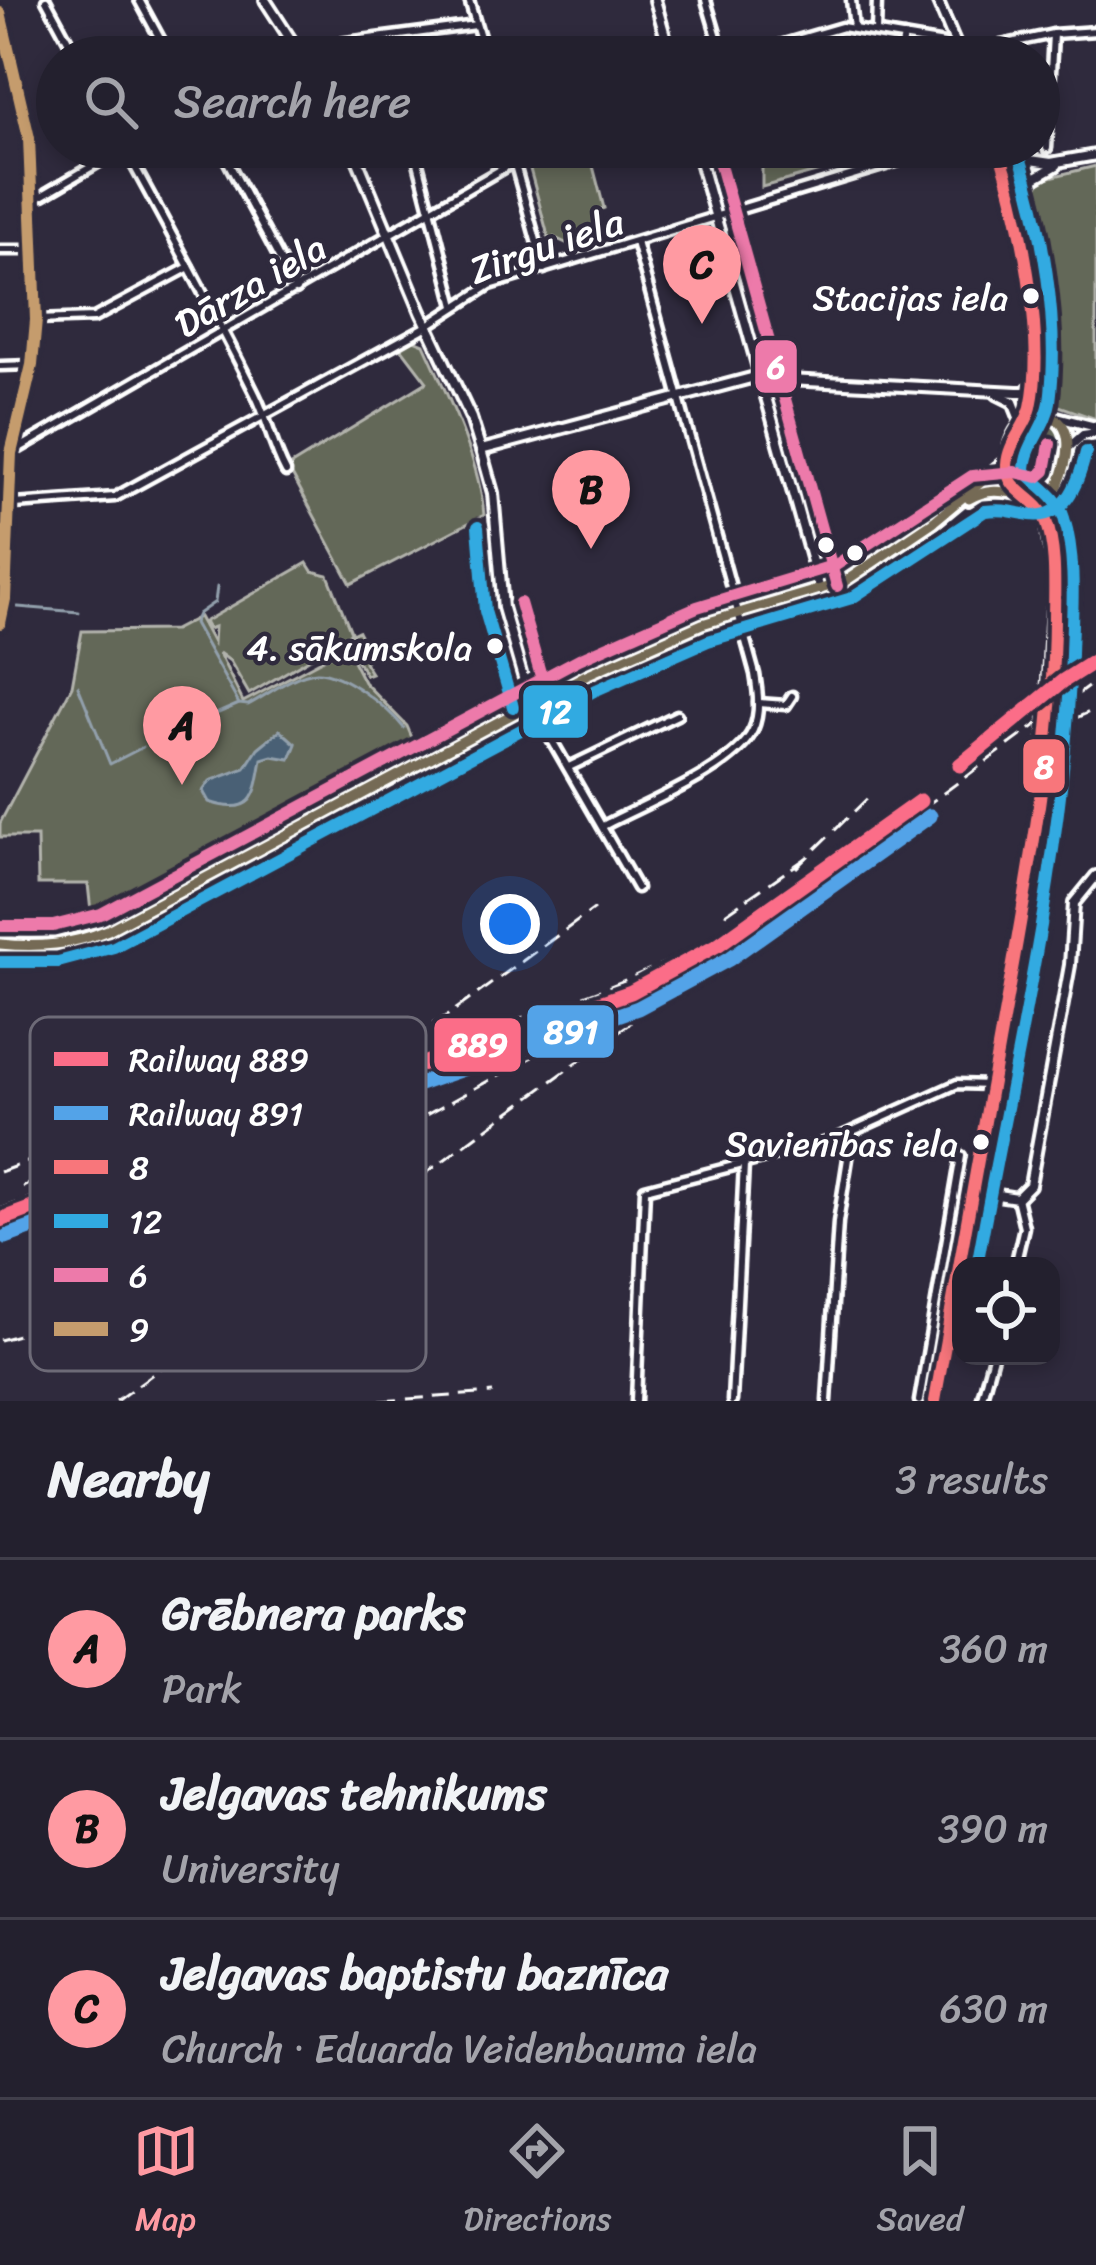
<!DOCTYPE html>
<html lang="en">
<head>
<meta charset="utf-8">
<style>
	:root { --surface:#23202e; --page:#2b2836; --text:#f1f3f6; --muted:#a3a3aa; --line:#403e4a; --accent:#ff9aa2 }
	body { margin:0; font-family:Sriracha,sans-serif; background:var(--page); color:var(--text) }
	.controls { position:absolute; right:36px; bottom:36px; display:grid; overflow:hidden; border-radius:24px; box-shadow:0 6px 18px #0003 }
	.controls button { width:108px; height:108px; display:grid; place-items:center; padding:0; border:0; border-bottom:3px solid var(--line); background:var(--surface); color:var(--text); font:60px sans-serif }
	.you { position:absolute; left:510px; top:924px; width:42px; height:42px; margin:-30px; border:9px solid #fff; border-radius:50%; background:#1a73e8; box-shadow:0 0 0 18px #1a73e833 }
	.badge { display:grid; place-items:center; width:78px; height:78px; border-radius:50%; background:var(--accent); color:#111; font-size:39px; font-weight:700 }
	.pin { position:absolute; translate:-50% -99px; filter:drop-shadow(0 3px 6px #0008) }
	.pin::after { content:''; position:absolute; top:63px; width:42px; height:36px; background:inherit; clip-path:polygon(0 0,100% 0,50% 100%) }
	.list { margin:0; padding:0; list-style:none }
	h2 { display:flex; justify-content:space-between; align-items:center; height:156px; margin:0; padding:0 48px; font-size:51px }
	h2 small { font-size:39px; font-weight:400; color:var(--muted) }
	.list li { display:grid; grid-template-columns:78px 1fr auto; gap:36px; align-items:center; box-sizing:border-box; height:180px; padding:0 48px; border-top:3px solid var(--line) }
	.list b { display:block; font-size:45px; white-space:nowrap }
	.list p { margin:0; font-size:39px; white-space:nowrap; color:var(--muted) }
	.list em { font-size:39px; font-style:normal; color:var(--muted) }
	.icon { flex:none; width:66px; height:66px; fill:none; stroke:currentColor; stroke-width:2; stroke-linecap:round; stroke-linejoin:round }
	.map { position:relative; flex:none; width:1096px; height:1401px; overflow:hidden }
	.search { position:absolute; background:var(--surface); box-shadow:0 6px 18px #0003; left:36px; right:36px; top:36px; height:132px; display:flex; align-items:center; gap:30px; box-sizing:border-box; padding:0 42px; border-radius:66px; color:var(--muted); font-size:45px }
	.sheet { height:696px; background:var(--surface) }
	nav { display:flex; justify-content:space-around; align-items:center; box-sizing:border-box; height:168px; border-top:3px solid var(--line); background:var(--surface); font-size:33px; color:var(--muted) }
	nav a { display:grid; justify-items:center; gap:6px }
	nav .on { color:var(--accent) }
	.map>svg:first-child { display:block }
	.green { fill:#646758; stroke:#b2b3ac; stroke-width:3 }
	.water { fill:#496174; stroke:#92a0ac; stroke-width:3 }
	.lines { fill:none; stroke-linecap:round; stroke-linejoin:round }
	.stream { stroke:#92a0ac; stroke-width:3 }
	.minor-casing { stroke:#fff; stroke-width:15 }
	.tertiary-casing { stroke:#fff; stroke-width:16 }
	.secondary-casing { stroke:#fff; stroke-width:16 }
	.primary-casing { stroke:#fff; stroke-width:18 }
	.minor { stroke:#2f2a3d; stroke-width:6 }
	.tertiary { stroke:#2f2a3d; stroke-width:8 }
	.secondary { stroke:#2f2a3d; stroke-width:8 }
	.primary { stroke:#746b55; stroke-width:9 }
	.rail { stroke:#fff; stroke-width:3; stroke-dasharray:18 9; stroke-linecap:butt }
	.primary-bridge-casing { stroke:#fff; stroke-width:18; stroke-linecap:butt }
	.primary-bridge { stroke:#746b55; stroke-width:9 }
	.bus-1-casing { stroke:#2f2a3d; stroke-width:21 }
	.bus-2-casing { stroke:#2f2a3d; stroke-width:21 }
	.bus-3-casing { stroke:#2f2a3d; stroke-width:21 }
	.bus-4-casing { stroke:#2f2a3d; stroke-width:21 }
	.bus-1 { stroke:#f8767b; stroke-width:12 }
	.bus-2 { stroke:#31aae1; stroke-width:12 }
	.bus-3 { stroke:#ed7aaa; stroke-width:12 }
	.bus-4 { stroke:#c59c6d; stroke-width:12 }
	.rail-1-casing { stroke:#2f2a3d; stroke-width:24 }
	.rail-2-casing { stroke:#2f2a3d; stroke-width:24 }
	.rail-1 { stroke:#fb6d88; stroke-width:15 }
	.rail-2 { stroke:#53a3e8; stroke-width:15 }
	.bus-dot { fill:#fff; stroke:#2f2a3d; stroke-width:4.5 }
	.labels { text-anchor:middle; stroke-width:9; stroke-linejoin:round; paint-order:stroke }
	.bus-label { font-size:36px; fill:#fff; stroke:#2f2a3d; text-anchor:end }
	.street-label { font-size:39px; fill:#fff; stroke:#2f2a3d }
	.key { fill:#2f2a3d; stroke:#6d6a77; stroke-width:3 }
	.key-label { font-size:33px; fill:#fff }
	.line-badge { stroke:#2f2a3d; stroke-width:4.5 }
	.badge-label { font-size:33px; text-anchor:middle; font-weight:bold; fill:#fff }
</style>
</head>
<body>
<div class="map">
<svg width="1096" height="1401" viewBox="0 0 1096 1401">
	<rect width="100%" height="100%" fill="#2f2a3d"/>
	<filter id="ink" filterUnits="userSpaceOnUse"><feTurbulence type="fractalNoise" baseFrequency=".00833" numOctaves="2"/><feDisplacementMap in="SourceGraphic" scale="24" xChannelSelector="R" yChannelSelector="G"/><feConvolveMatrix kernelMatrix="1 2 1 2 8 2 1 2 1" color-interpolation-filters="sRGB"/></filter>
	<g filter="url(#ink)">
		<g class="green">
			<polygon points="524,147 588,147 604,208 599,210 598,226 588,240 568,244 555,238 556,245 551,247"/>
			<polygon points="762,147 906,147 762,187"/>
			<polygon points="1096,166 1096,419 1059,406 1053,398 1031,197 1042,179"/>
			<path d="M414,340L424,344C448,397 479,457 484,515L351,584L288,467L427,382L401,348Z"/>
			<path d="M1039,420C1081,424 1063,492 1025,489L1017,484C1008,460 1016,430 1039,420Z"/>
			<polygon points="307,563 312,571 328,575 351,632 346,637 358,631 371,656 364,662 371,673 366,675 343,639 249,694 230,661 219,653 243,702 346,647 364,682 407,726 416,747 92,921 88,884 38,884 37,837 0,837 0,823 72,686 82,631 174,630 199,617 213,643 214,627 208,629 204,622"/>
		</g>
		<path class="water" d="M280,730L296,744L290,759L272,756L262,759C256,795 254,817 209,802L203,791L210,781L245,768L258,748Z"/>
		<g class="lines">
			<g class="stream">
				<path d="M217,587L215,602L198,614L194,623L239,704L248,705C267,695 295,673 317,672C344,672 389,709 404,728"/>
				<polyline points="18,607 79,612"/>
				<polyline points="78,686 110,764 143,747"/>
				<polyline points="154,741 239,704"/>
			</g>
			<g class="minor-casing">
				<g id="minor">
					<polyline points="46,0 77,57"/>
					<polyline points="139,0 170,57"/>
					<polyline points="469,0 486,57"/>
					<polyline points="706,0 723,57"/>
					<polyline points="851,0 854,28"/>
					<polyline points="876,32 877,0"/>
					<polyline points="873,51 900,56 904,37"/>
					<polyline points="282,57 316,46 476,25"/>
					<polyline points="632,57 668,47"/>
					<polyline points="739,57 842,27 944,44 968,52 1053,34 1096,31"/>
					<path d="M124,147C169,229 214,311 255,394C268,420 272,446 286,472"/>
					<polyline points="220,147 296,290"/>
					<polyline points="414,147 455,306"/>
					<polyline points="510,147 544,269"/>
					<polyline points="1047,148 1053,34"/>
					<polyline points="33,197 43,195 125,147"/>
					<polyline points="0,250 32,250"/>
					<polyline points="36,320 94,318 189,267"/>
					<polyline points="0,366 32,365"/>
					<polyline points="11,453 514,162"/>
					<polyline points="0,505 115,497 422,329 490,285 932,151 962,148 1002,156"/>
					<polyline points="758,703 786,705 792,696"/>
					<polyline points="531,704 637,888"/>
					<polyline points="569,767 677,715"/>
					<path d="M603,826C642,805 735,769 753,730C761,712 758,692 755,674L636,242"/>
					<polyline points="1015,1266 1024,1227 1017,1198"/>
					<polyline points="636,1401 645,1189 831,1141 957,1084 991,1085"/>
					<polyline points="732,1401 744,1164"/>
					<polyline points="827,1401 838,1222 852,1133"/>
					<polyline points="919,1401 961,1156"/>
					<polyline points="981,1401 993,1356"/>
				</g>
			</g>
			<g class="tertiary-casing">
				<g id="tertiary">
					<polyline points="265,0 302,57"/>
					<polyline points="655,0 671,57"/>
					<polyline points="352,147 421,312 471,418 481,450 493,493 503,608 530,702"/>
					<polyline points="696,147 820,590"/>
					<polyline points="997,394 1013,402 1021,422"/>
					<polyline points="1057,417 1096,427"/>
					<polyline points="1068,448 1083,435 1096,433"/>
					<polyline points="481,450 751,378 1017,392 1025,392 1032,385"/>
					<polyline points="972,1191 1017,1198 1030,1185 1070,965 1074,903 1096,876"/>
				</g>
			</g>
			<g class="secondary-casing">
				<g id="secondary">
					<polyline points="937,0 961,57"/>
					<polyline points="0,13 29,138 36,320 32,365 11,453 5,599 0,623"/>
					<path d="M998,147C1020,200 1046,364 1028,417"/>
					<polyline points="1002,156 1051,163 1096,155"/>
					<polyline points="1018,209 1031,180 1057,165"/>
					<polyline points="1035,362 1050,415"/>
				</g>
			</g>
			<g class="primary-casing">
				<g id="primary">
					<polyline points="1029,497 1045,517 1051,550"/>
					<path d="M969,499C994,484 1013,495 1039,497L1058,486C1070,457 1079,414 1035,414C1009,428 1000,465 1015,490"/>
					<polyline points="1052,622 1057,540 1053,490"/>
					<path d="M0,944C39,948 72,945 108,930L586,675L702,624L844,582L933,522L1008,460"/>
					<polyline points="935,1401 1035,843 1045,753"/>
				</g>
			</g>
			<use href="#minor" class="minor"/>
			<use href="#tertiary" class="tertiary"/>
			<use href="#secondary" class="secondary"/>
			<use href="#primary" class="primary"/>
			<g class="rail">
				<polyline points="1048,687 1096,651"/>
				<polyline points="1047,731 1096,709"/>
				<polyline points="963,754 1026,705"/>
				<polyline points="796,868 873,793"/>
				<polyline points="725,914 809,856"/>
				<polyline points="386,1051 448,1015 594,909"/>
				<polyline points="0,1172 35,1159"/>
				<polyline points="23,1187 97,1150 350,1054"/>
				<path d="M0,1209C145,1155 290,1099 437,1047C544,1008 651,982 746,915"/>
				<polyline points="0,1340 88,1316 161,1284 373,1144 638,999"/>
				<polyline points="116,1401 1096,681"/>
				<polyline points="380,1401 493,1393"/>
			</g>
			<g class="primary-bridge-casing">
				<polyline id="primary-bridge" points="1045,753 1052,622"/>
			</g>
			<use href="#primary-bridge" class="primary-bridge"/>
			<g class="bus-1-casing">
				<path id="bus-1" d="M935,1401C958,1267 983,1133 1007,998C1029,873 1053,748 1054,620C1054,589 1057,551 1046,521C1038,496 1006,493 1007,465C1008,442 1026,428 1031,407C1046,340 1020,212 998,147"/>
			</g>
			<g class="bus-2-casing">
				<g id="bus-2">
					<polyline points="478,527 485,611 513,707"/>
					<path d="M0,962H58L114,947L594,691L708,641L852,598L985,511C1001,509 1009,511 1024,514C1065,524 1079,482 1086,452"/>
					<path d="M977,1266C1012,1067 1065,856 1071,654C1072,611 1077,560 1064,518C1057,494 1039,487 1025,471C1025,445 1046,428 1050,402C1060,321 1042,224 1017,147"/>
				</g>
			</g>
			<g class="bus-3-casing">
				<g id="bus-3">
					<polyline points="715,147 837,586"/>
					<polyline points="520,603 547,697"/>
					<polyline points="1,926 53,926 101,914 579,659 697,607 836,565 972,476 1015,472 1038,477 1045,471 1050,444"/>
				</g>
			</g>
			<g class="bus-4-casing">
				<polyline id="bus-4" points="0,13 29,138 36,320 32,365 11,453 5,599 0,623"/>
			</g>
			<use href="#bus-1" class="bus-1"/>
			<use href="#bus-2" class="bus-2"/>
			<use href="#bus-3" class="bus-3"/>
			<use href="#bus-4" class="bus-4"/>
			<g class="rail-1-casing">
				<g id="rail-1">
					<polyline points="960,765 1063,681 1096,660"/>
					<polyline points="0,1220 370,1082 631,992 719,944 920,801"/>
				</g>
			</g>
			<g class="rail-2-casing">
				<polyline id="rail-2" points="6,1237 376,1099 638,1008 729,959 930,816"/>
			</g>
			<use href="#rail-1" class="rail-1"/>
			<use href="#rail-2" class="rail-2"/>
		</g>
	</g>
	<g class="bus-dot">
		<circle cx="1031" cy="296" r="10"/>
		<circle cx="826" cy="545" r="10"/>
		<circle cx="855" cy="553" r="10"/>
		<circle cx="495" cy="646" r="10"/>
		<circle cx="981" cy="1142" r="10"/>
	</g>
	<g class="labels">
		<g class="bus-label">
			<text x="1008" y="310">Stacijas iela</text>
			<text x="472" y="660">4. sākumskola</text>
			<text x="958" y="1156">Savienības iela</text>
		</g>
		<g class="street-label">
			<text transform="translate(546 245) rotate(-19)" y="14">Zirgu iela</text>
			<text transform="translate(250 285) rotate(-30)" y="14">Dārza iela</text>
		</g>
	</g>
	<rect x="30" y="1017" width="396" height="354" rx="18" class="key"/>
	<rect x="54" y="1052" width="54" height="14" fill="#fb6d88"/>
	<rect x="54" y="1106" width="54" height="14" fill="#53a3e8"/>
	<rect x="54" y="1160" width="54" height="14" fill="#f8767b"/>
	<rect x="54" y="1214" width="54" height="14" fill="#31aae1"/>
	<rect x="54" y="1268" width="54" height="14" fill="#ed7aaa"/>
	<rect x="54" y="1322" width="54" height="14" fill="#c59c6d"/>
	<g class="key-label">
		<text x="129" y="1071">Railway 889</text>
		<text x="129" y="1125">Railway 891</text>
		<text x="129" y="1179">8</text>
		<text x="129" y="1233">12</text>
		<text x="129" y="1287">6</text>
		<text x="129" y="1341">9</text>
	</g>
	<g class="line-badge">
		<rect x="753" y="338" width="46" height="57" rx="12" fill="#ed7aaa"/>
		<rect x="521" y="683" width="69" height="57" rx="12" fill="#31aae1"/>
		<rect x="1021" y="737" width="46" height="58" rx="12" fill="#f8767b"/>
		<rect x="525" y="1003" width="91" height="57" rx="12" fill="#53a3e8"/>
		<rect x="432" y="1016" width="91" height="58" rx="12" fill="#fb6d88"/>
	</g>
	<g class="badge-label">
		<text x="776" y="378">6</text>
		<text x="555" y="723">12</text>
		<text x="1044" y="778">8</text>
		<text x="571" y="1043">891</text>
		<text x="478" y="1056">889</text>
	</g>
</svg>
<div class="controls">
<button><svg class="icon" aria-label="locate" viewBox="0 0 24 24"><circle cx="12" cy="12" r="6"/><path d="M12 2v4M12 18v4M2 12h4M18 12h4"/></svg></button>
</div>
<div class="you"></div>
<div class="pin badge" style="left:182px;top:785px">A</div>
<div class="pin badge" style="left:591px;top:549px">B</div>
<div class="pin badge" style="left:702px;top:324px">C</div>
<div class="search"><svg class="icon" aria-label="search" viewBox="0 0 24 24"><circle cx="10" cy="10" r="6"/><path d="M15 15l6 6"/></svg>Search here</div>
</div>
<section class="sheet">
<h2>Nearby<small>3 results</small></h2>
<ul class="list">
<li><span class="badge">A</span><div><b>Grēbnera parks</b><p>Park</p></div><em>360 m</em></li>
<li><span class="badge">B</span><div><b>Jelgavas tehnikums</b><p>University</p></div><em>390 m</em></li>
<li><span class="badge">C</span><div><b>Jelgavas baptistu baznīca</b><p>Church · Eduarda Veidenbauma iela</p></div><em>630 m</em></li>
</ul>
</section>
<nav>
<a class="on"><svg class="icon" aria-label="map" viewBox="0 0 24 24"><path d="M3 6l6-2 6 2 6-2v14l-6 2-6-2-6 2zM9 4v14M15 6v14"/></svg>Map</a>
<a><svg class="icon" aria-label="directions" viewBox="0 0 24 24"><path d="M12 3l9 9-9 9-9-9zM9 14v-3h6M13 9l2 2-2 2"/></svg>Directions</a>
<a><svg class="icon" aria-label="saved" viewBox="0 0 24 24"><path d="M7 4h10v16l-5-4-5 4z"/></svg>Saved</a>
</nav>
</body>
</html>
